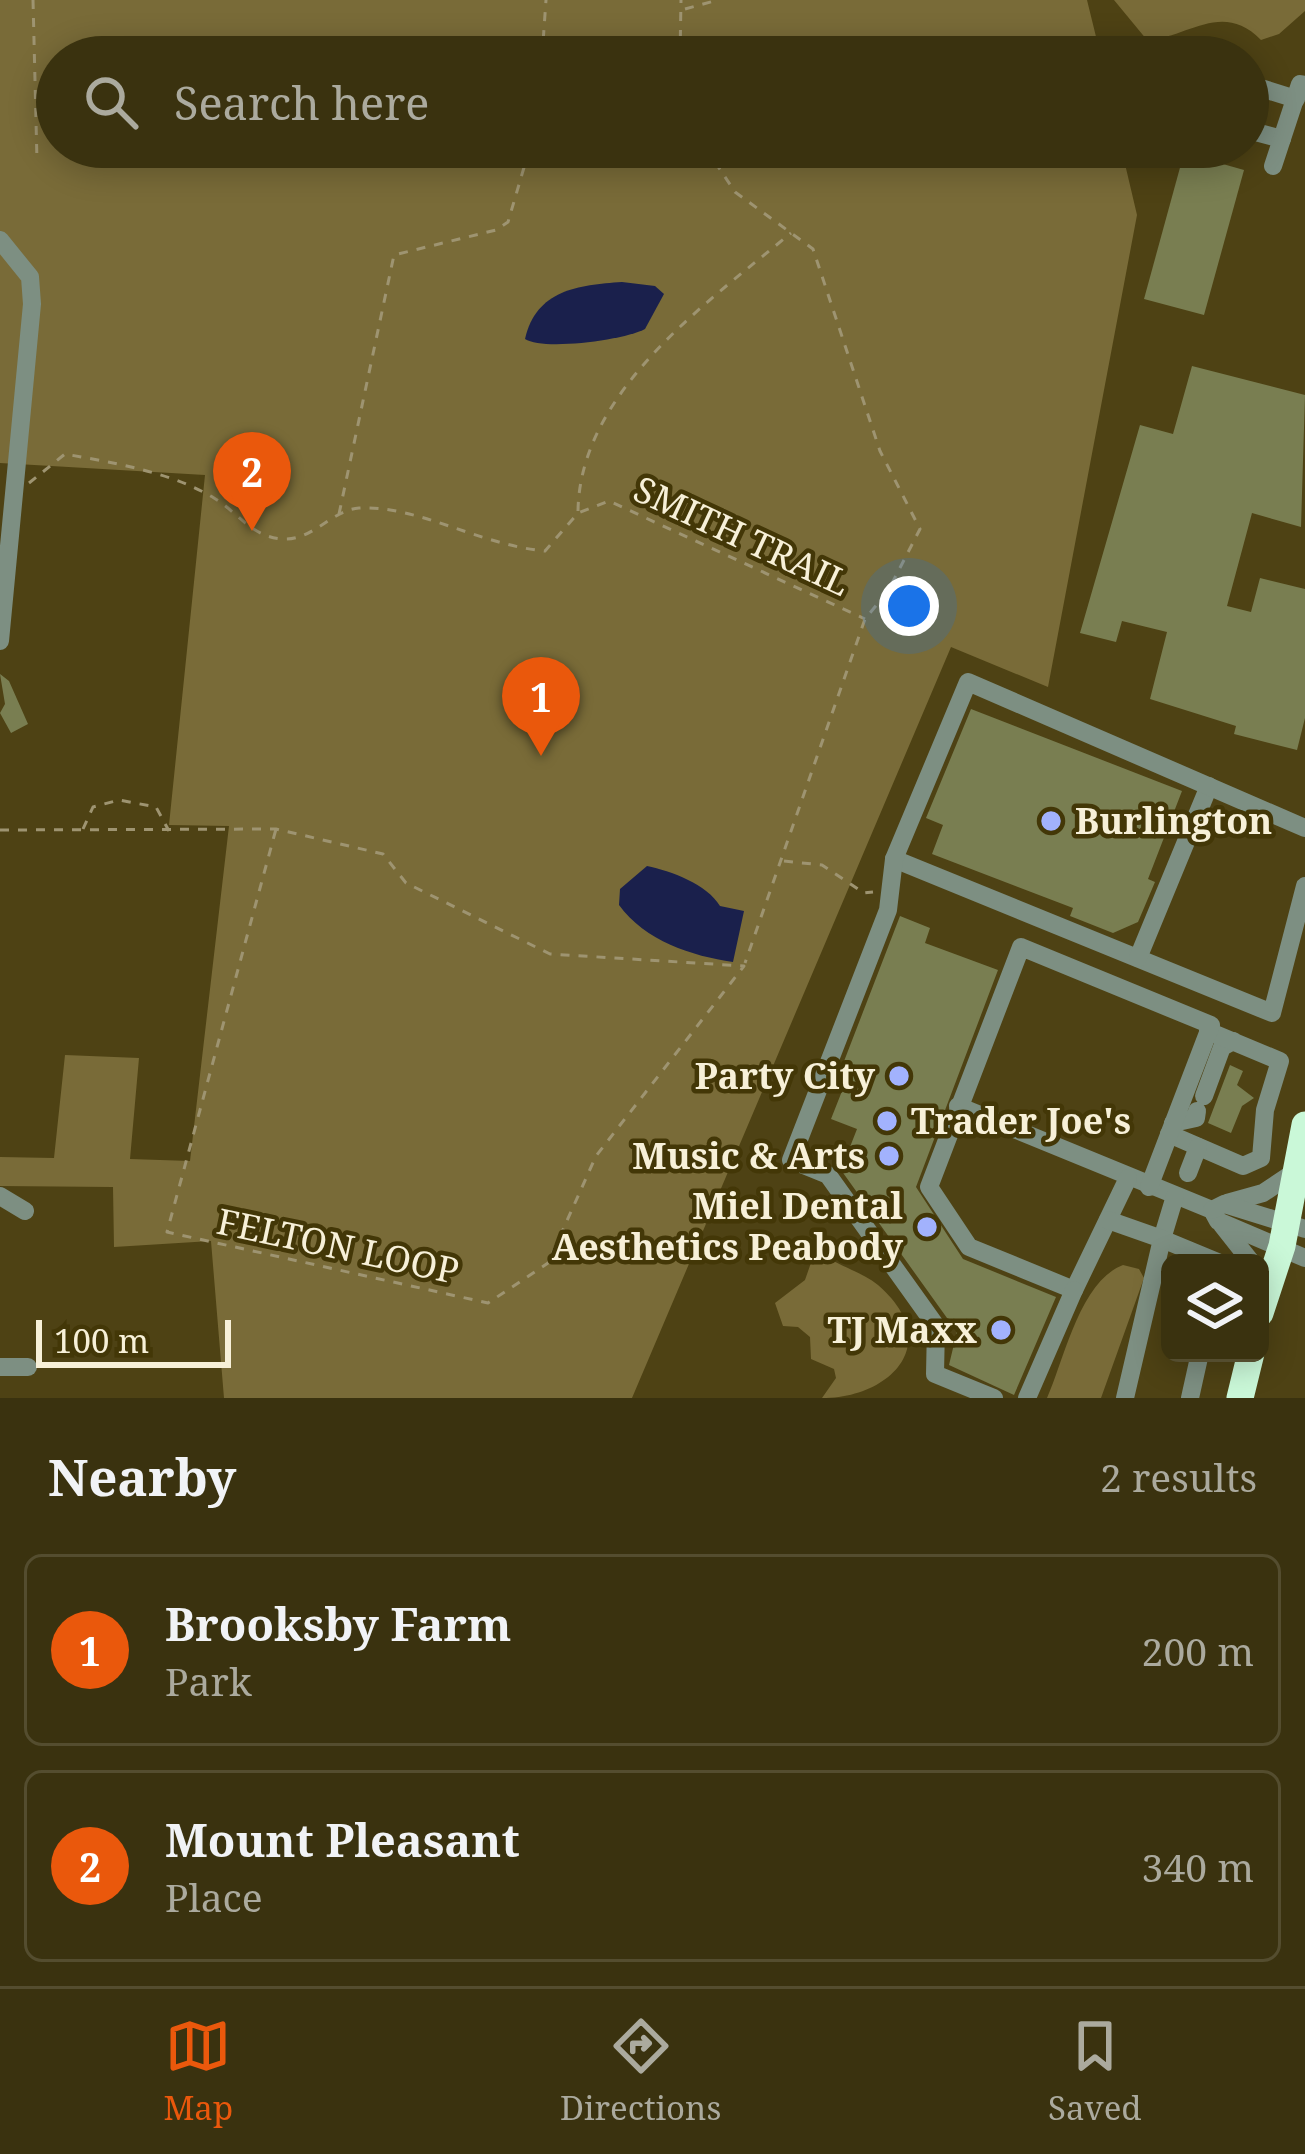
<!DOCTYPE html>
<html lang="en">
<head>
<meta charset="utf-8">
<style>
	:root { --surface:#3a320f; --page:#453e1d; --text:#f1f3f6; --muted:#abaa9e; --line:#544d2f; --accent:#ea580c }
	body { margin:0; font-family:"Noto Serif",serif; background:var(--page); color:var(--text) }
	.controls { position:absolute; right:36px; bottom:36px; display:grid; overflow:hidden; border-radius:18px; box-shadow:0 6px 30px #0003 }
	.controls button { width:108px; height:108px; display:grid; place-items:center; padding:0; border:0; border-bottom:3px solid var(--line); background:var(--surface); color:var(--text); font:60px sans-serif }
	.scale { position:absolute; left:36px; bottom:30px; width:195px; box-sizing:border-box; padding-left:12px; border:6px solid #f7f0d8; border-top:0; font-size:33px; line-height:42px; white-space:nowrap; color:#f7f0d8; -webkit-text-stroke:9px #433707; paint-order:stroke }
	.you { position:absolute; left:909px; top:606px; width:42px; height:42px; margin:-30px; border:9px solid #fff; border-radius:50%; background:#1a73e8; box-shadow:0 0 0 18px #1a73e833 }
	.badge { display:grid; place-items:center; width:78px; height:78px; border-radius:50%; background:var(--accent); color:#fff; font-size:39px; font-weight:700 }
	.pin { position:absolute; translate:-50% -99px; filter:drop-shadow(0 3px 6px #0008) }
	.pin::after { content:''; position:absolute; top:63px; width:42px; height:36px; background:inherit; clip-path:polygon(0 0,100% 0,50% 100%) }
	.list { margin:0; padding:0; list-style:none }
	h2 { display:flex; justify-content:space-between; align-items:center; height:156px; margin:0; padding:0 48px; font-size:51px }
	h2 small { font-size:39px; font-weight:400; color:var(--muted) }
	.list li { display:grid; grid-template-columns:78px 1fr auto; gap:36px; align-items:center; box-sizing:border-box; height:192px; margin:0 24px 24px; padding:0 24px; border:3px solid var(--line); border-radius:18px }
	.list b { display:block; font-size:45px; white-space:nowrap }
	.list p { margin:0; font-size:39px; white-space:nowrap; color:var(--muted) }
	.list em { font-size:39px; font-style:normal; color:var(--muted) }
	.icon { flex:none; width:66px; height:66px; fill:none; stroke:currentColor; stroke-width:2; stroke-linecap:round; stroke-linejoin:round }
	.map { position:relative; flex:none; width:1305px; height:1398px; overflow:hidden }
	.search { position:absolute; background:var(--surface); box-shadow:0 6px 30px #0003; left:36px; right:36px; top:36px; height:132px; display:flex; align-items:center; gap:30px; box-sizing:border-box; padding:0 42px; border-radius:66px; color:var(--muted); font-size:45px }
	.sheet { height:588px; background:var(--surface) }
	nav { display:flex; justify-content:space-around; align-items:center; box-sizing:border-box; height:168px; border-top:3px solid var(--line); background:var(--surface); font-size:33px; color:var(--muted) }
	nav a { display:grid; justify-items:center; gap:6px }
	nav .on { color:var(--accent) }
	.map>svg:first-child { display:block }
	.green { fill:#796b38 }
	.water { fill:#1a204c }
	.building { fill:#797e51 }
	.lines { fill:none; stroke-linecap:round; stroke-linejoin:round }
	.path { stroke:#9e9471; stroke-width:3; stroke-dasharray:9 9; stroke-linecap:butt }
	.minor { stroke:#7d8f82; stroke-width:18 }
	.highway { stroke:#caf8d8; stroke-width:27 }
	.poi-dot { fill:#a2b2fd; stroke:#433707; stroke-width:4.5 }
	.labels { text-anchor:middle; stroke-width:9; stroke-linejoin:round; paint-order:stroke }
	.street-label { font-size:36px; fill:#f7f0d8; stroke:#433707 }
	.poi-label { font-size:36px; font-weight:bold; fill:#f7f0d8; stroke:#433707; text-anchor:end }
</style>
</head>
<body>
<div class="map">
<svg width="1305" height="1398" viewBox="0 0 1305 1398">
	<rect width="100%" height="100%" fill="#4e4214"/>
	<g class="green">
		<polygon points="0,0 1087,0 1101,57 57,57 57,147 1121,147 1137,215 1048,687 951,647 632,1398 224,1398 211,1241 114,1247 113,1187 0,1186 0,1157 54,1158 65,1055 139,1058 130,1159 190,1161 229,826 169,825 205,475 0,463"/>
		<path d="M1114,0H1305V11L1279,34L1261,40C1222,0 1188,38 1147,40Z"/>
		<path d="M821,1253C839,1267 861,1271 878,1285C945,1343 890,1398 822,1398L836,1378L834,1369L811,1359L810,1337L798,1327L783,1326L775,1303L805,1280L814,1254Z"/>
		<path d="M1123,1265L1139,1269L1144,1278L1101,1398H1047C1064,1360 1080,1281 1123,1265Z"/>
	</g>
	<g class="water">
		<path d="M622,282L655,286L664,294L645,329C625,340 543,351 525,339C536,290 578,285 622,282Z"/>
		<path d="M647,866C671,871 707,884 720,906L744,911L733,962C692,956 645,941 619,905L620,889Z"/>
	</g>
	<g class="building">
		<polygon points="1184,153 1244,170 1204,315 1144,299"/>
		<polygon points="1192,366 1305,395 1301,527 1252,513 1227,606 1251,612 1260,578 1305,589 1305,718 1297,750 1234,734 1236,726 1150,699 1167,632 1122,621 1116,642 1080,633 1140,425 1173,434"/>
		<polygon points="0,674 9,681 28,724 11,733 0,713 5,704"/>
		<polygon points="971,709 1182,791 1148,879 1155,882 1138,922 1113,933 1070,916 1073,908 932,854 943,825 926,818"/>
		<polygon points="900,916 930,928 925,943 998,970 916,1187 963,1259 1056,1297 1014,1395 949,1365 959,1323 947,1318 841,1170 857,1129 831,1119 844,1086 836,1082"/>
		<polygon points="1230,1065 1243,1071 1237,1085 1254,1098 1242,1106 1231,1133 1208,1123"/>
	</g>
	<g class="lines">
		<g class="path">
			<polyline points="33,0 37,161"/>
			<polyline points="685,9 718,0"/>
			<polyline points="542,57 546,0"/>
			<polyline points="680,57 681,0"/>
			<polyline points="705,147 735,192 813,249 880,451 920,529 888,591 865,619 745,963"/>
			<path d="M29,483L65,454C114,463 171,472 214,498C239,513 251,537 283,539C312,541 332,510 359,508C418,505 479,545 545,551L578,513L609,501L865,619"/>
			<path d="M578,511C580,391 707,303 791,233"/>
			<polyline points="339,514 394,255 496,230 508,222 530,147"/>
			<polyline points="83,829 93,807 119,800 156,807 169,831"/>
			<polyline points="0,830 276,829 383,854 406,883 550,954 744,966 596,1156 548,1263 488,1303 167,1232 276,829"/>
			<polyline points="784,861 822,865 864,893 873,892"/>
		</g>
		<g class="minor">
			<polyline points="1248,84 1296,99"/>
			<polyline points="1248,130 1282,139"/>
			<polyline points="1273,166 1300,84 1305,85"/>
			<polyline points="0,240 30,277 32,304 0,641"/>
			<polyline points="894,859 1272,1013 1305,886"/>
			<polyline points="1138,958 1209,786"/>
			<polyline points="1204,1096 1222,1047 1233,1041"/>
			<polyline points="958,1106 1212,1210 1218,1221 1305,1258"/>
			<polyline points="1173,1123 1196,1118 1197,1111"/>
			<polyline points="1169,1134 1243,1166 1261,1158 1265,1110 1280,1061 1208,1031"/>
			<polyline points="1188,1173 1198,1147"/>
			<polyline points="1128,1178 1074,1290 969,1247 929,1187 1021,947 1211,1025 1149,1187"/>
			<polyline points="0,1196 25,1211"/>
			<polyline points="1175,1196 1162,1239 1220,1263"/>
			<polyline points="1227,1203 1263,1193 1293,1173"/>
			<polyline points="1212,1210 1224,1204 1305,1229"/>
			<polyline points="1108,1220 1162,1239 1125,1398"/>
			<polyline points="1222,1225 1252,1263"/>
			<polyline points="0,1367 28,1367"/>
			<polyline points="994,1398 935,1374 936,1326 828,1175 791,1160 888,910 894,859 968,682 1305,828"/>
			<polyline points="1027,1398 1074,1290"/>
			<polyline points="1190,1398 1200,1353"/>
		</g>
		<g class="highway">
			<polyline points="1260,1313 1282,1246 1305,1125"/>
			<polyline points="1240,1398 1251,1353"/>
		</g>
	</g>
	<g class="poi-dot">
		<circle cx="1051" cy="821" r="12"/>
		<circle cx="899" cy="1076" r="12"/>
		<circle cx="887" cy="1121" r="12"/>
		<circle cx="889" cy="1156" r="12"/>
		<circle cx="927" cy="1227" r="12"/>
		<circle cx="1001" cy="1330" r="12"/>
	</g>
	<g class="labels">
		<g class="street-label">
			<text transform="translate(742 536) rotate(25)" y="13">SMITH TRAIL</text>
			<text transform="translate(338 1246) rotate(12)" y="13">FELTON LOOP</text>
		</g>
		<g class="poi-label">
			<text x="1075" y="834" text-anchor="start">Burlington</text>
			<text x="875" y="1089">Party City</text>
			<text x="911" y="1134" text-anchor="start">Trader Joe's</text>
			<text x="865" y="1169">Music &amp; Arts</text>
			<text x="903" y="1219">Miel Dental<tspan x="903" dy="41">Aesthetics Peabody</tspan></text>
			<text x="977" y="1343">TJ Maxx</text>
		</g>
	</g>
</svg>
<div class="controls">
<button><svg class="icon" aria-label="layers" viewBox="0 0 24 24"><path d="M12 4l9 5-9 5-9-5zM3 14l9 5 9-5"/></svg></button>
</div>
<div class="scale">100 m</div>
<div class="you"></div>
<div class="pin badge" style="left:541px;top:756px">1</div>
<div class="pin badge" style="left:252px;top:531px">2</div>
<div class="search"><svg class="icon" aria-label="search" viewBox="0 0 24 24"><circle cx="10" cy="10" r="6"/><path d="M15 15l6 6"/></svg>Search here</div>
</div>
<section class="sheet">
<h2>Nearby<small>2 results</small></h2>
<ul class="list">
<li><span class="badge">1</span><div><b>Brooksby Farm</b><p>Park</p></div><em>200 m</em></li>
<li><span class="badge">2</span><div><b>Mount Pleasant</b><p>Place</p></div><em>340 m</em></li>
</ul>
</section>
<nav>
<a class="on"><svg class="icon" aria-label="map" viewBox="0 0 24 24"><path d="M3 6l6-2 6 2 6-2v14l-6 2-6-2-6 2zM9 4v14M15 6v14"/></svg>Map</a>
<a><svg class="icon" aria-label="directions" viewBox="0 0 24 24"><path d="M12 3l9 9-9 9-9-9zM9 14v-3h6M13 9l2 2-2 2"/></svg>Directions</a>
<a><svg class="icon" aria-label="saved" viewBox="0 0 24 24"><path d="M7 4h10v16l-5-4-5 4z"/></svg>Saved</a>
</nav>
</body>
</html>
